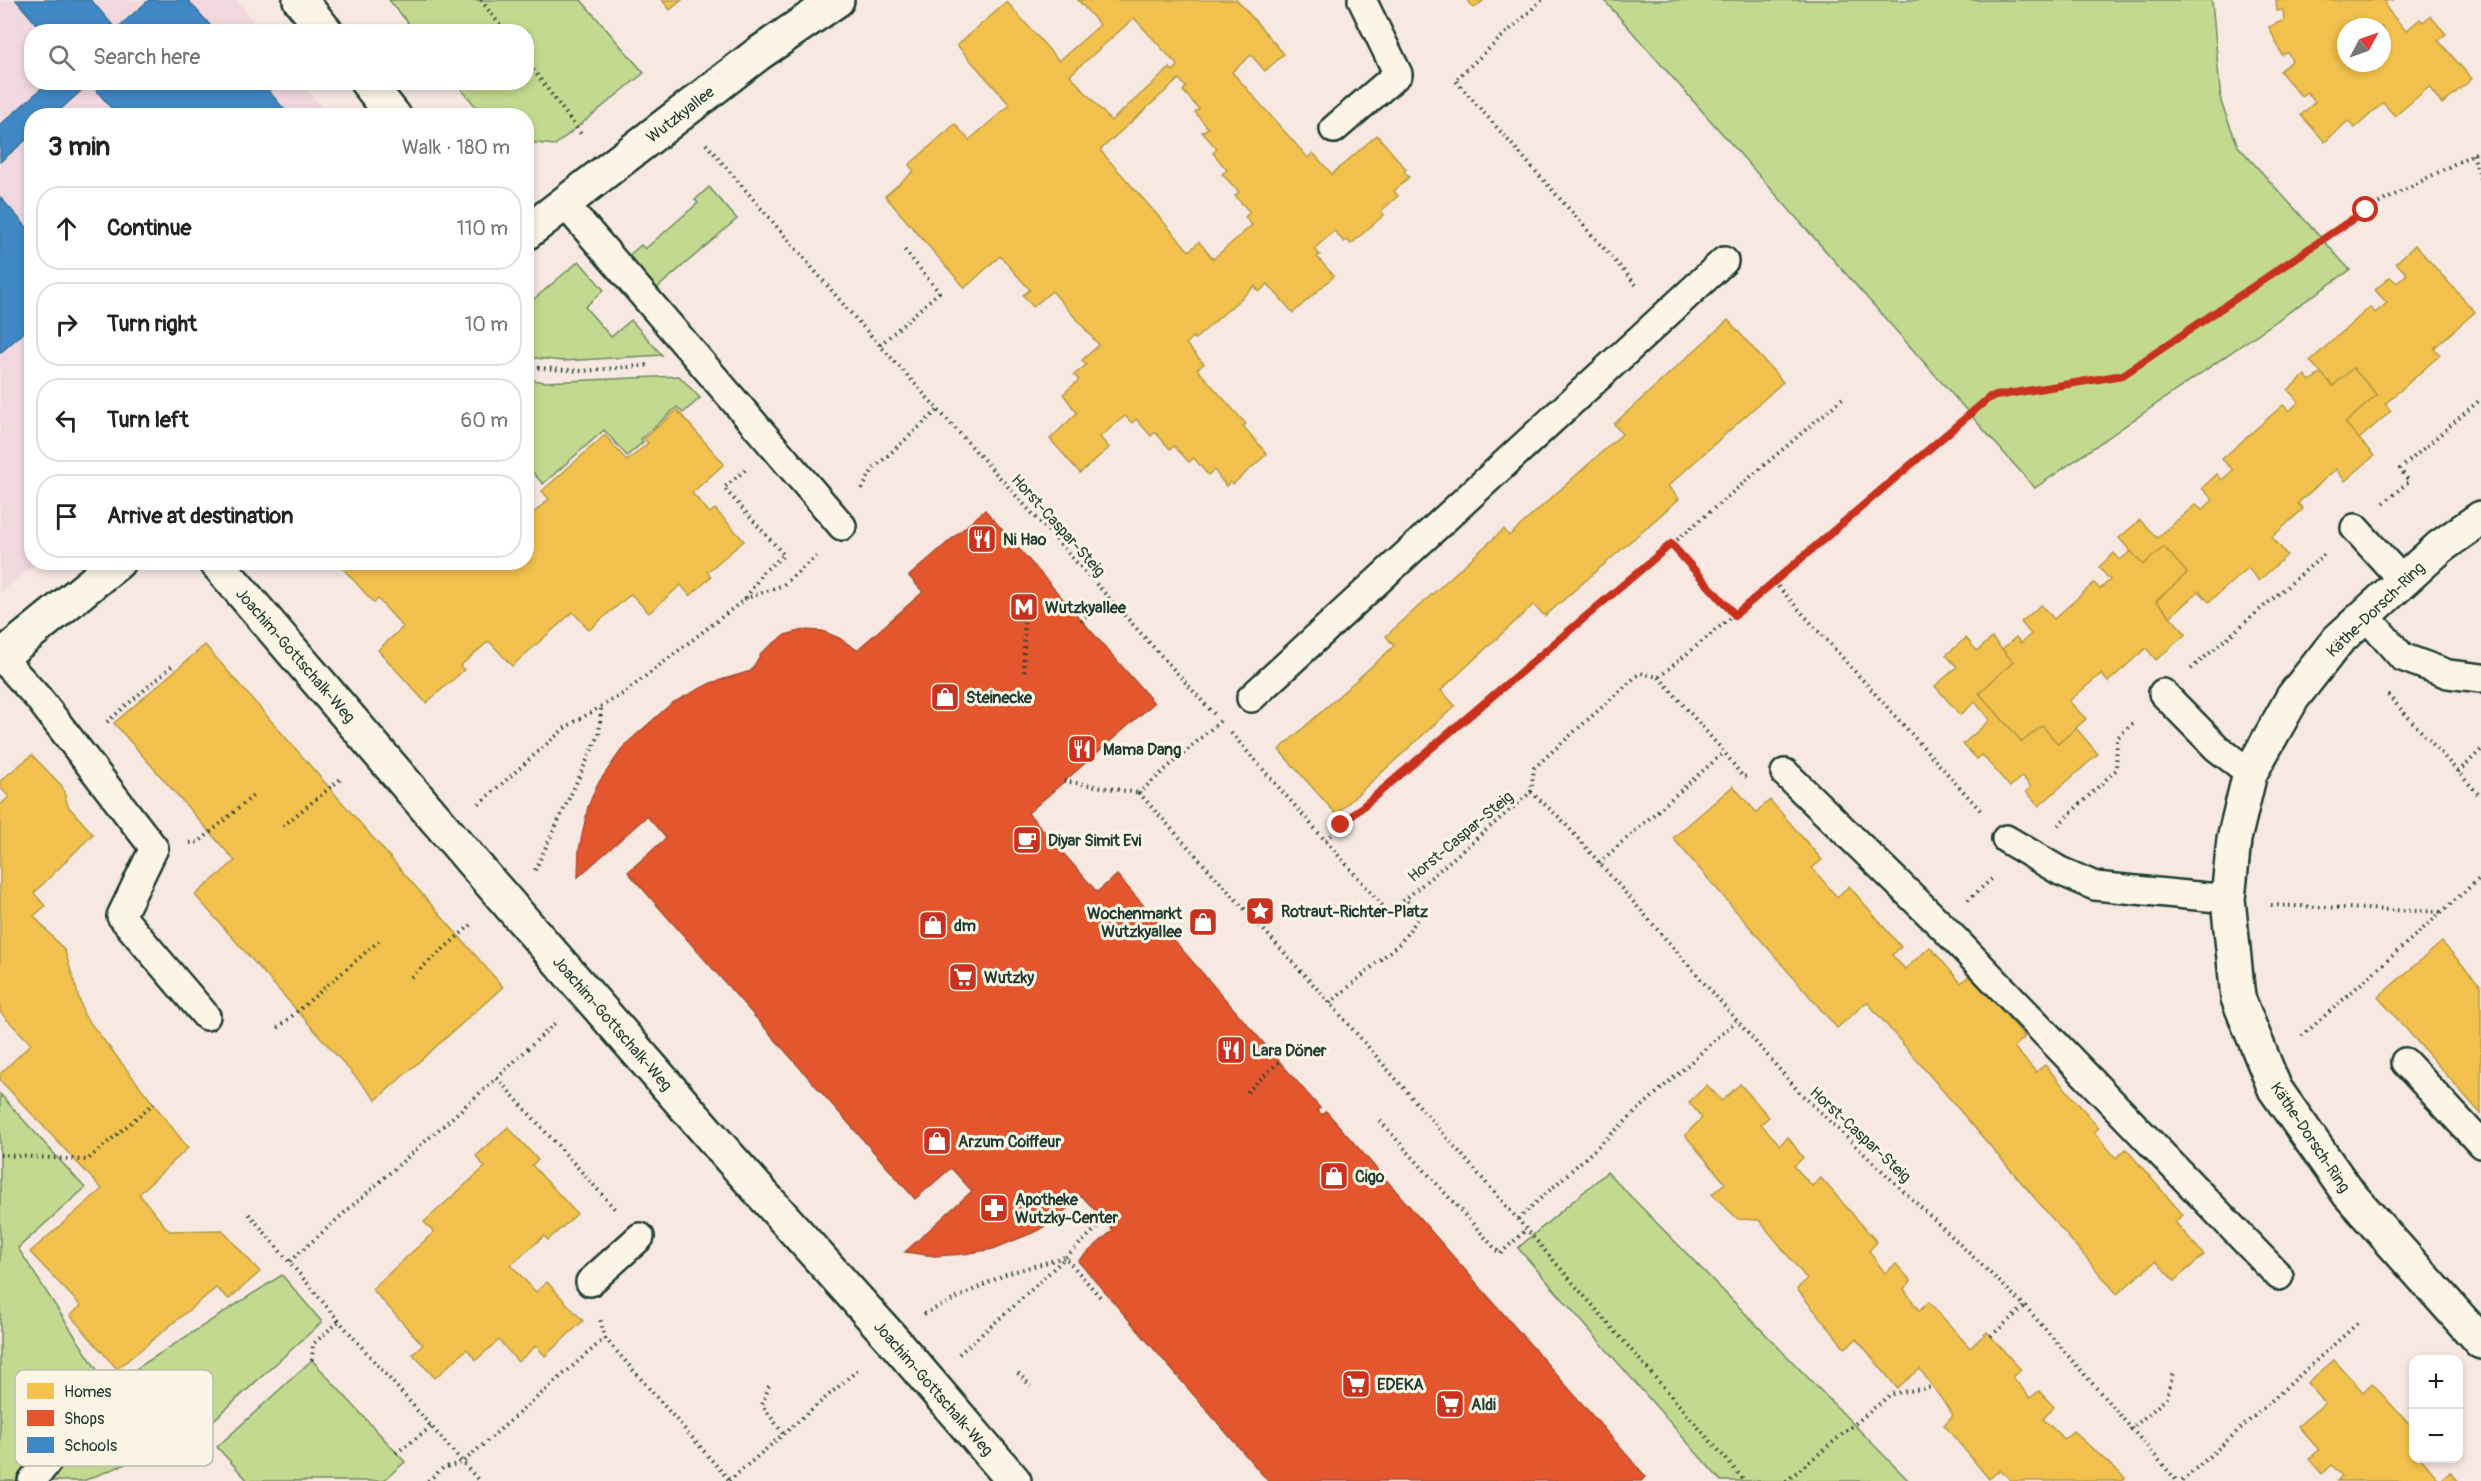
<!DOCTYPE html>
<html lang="en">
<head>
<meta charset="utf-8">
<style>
	:root { --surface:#fff; --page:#f6f6f6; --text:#222; --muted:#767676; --line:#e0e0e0 }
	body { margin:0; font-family:Pangolin,sans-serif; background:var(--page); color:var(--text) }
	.controls { position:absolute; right:18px; bottom:18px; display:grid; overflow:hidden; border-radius:12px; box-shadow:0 3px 9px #0003 }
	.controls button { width:54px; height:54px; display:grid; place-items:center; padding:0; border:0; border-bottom:2px solid var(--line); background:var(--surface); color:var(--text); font:30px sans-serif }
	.compass { position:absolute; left:2337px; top:18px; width:54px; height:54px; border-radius:50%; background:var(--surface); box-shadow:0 3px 9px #0003; rotate:49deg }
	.stop { position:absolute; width:18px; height:18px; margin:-14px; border:4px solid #c8321e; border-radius:50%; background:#fff }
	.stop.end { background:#c8321e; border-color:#fff; box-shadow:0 2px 6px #0008 }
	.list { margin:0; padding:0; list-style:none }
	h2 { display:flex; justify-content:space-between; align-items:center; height:78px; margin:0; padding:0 24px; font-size:26px }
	h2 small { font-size:20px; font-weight:400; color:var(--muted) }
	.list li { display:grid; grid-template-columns:39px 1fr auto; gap:18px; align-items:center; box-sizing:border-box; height:84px; margin:0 12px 12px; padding:0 12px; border:2px solid var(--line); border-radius:24px }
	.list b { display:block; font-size:22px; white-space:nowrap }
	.list em { font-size:20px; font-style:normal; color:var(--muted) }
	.icon { flex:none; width:33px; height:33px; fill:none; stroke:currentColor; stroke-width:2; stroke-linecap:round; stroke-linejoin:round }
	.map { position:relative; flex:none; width:2481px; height:1481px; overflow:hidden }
	.search { position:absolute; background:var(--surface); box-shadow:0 3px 9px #0003; left:24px; top:24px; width:510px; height:66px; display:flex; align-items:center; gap:15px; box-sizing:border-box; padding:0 21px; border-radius:24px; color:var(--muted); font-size:22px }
	.panel { position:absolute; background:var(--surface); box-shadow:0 3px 9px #0003; left:24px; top:108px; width:510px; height:462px; border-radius:24px }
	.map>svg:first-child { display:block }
	.built { fill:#f1d8de }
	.green { fill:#c2d98f; stroke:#708b62; stroke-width:1.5 }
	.homes { fill:#f2c14e; stroke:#b39946; stroke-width:1.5; fill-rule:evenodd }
	.shops { fill:#e4572e; stroke:#a94f30; stroke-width:1.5 }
	.schools { fill:#3f88c5; stroke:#35729a; stroke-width:1.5 }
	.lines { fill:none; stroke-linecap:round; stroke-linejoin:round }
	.service-casing { stroke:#1f3d34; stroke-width:32 }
	.minor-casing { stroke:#1f3d34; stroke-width:38 }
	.path { stroke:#1f3d34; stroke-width:4; stroke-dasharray:1.5 4.5; stroke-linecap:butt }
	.service { stroke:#fcf5e5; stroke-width:27 }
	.minor { stroke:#fcf5e5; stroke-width:33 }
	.route { stroke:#c8321e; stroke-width:8 }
	.labels { text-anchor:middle; stroke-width:6; stroke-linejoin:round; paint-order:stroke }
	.street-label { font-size:16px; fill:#1f3d34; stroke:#fcf5e5 }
	.poi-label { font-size:16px; font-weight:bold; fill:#1f3d34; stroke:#fcf5e5; text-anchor:start }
	.key { fill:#fcf5e5; stroke:#babeb0; stroke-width:1.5 }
	.key-label { font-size:16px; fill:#1f3d34 }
</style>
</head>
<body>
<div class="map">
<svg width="2481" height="1481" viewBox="0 0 2481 1481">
	<rect width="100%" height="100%" fill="#f7e8e2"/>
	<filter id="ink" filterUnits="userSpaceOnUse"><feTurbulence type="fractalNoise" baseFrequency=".0167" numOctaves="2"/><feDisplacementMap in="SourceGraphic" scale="12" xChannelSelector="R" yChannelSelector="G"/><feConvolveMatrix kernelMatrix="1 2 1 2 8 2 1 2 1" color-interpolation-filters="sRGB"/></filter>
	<g filter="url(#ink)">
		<polygon class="built" points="0,0 236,0 261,31 32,32 32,82 302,83 328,115 32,116 32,562 37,563 0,592"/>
		<g class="green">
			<polygon points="389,0 581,0 644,73 555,145 527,142 526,116 483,115 456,83 526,82 526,32 415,31"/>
			<polygon points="1604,0 2212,0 2221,102 2238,146 2350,270 2035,488"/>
			<polygon points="709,187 737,219 656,289 627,257 641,245 645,249 698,203 695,200"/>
			<polygon points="579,261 604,290 585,307 611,337 631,320 662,355 563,361 527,357 527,305"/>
			<polygon points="679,376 700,398 683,413 677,407 641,439 643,442 627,456 604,430 543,484 527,466 527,379 544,382"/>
			<polygon points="0,1094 85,1188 18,1248 108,1387 282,1275 322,1322 196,1436 83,1481 0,1481"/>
			<polygon points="1607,1172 1909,1481 1721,1481 1518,1248"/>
			<polygon points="312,1360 405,1462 383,1481 248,1481 217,1447"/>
		</g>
		<g class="homes">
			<polygon points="662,0 682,0 670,10"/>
			<path d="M1078,0H1237L1284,54L1265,71L1251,55L1232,72L1308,158L1313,153L1332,174L1377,135L1406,169L1404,172L1409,177L1394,191L1398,196L1381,211L1384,215L1351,244L1347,240L1344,242L1334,231L1314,249L1320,255L1317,257L1334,276L1293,313L1268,284L1259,292L1255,286L1195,339L1193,337L1186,344L1204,364L1197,369L1246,424L1243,426L1267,454L1233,484L1230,482L1226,486L1214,470L1208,475L1194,458L1189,462L1174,446L1170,449L1155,432L1151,436L1136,419L1132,423L1125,416L1100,437L1109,448L1080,473L1050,439L1077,413L1063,394L1079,380L1074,375L1086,365L1082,360L1099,345L1052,291L1033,307L1023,295L1030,290L1000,256L965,288L885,196L914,171L909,165L955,124L969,140L1010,105L957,45L1007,2L1059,61L1100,25ZM1134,18L1178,66L1173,71L1170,68L1111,121L1070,75ZM1179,79L1186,87L1183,91L1199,109L1195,112L1208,128L1202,132L1217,149L1213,153L1227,170L1222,174L1239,192L1235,196L1250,212L1245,217L1252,225L1213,259L1199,242L1189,251L1100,150Z"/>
			<polygon points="1467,0 1484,0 1474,8"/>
			<path d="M2276,0H2394L2385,1L2388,10L2406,31L2420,19L2423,22L2430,16L2446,34L2438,40L2472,79L2442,104L2429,87L2395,116L2383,103L2355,128L2348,121L2325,142L2301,115L2315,102L2307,92L2301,96L2280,71L2292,61L2288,52L2282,55L2269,27L2284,20L2283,10L2277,11ZM2346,27H2382V63H2346Z"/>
			<polygon points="2415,245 2475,312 2434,348 2440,355 2385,404 2391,411 2359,439 2345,423 2377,395 2353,368 2333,386 2310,361 2370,307 2375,313 2387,303 2375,290 2390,277 2397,283 2407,274 2396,263"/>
			<polygon points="1728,320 1783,382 1668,486 1679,499 1545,616 1533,605 1441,690 1455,706 1336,814 1279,750 1394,646 1386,636 1504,529 1509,536 1622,434 1614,424"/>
			<polygon points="2353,368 2377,395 2345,423 2374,456 2345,481 2336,469 2298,503 2303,509 2272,537 2287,555 2259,581 2248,568 2209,602 2199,591 2170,617 2156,601 2187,573 2164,547 2143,565 2119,538 2140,520 2157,538 2196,504 2202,510 2213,500 2202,488 2217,474 2222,480 2233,470 2222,459 2283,405 2289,411 2299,402 2288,390 2305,375 2310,381 2321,373 2333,386"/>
			<polygon points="677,410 724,464 692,493 710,513 715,509 744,541 707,572 711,577 690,596 681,585 649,613 631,594 589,630 573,612 512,666 489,641 460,666 464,670 426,703 378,650 403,627 378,599 374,603 340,565 343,562 526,562 526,520 549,499 542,491 605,435 627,461 648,443 644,439"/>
			<polygon points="2164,547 2187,573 2156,601 2186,634 2156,660 2146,648 2108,682 2101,674 2069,701 2086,719 2058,744 2042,726 2022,742 1979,693 2013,662 2002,649 2016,637 2021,643 2031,634 2021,622 2041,605 2054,619 2094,583 2100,589 2110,580 2099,567 2114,553 2120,560 2131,551 2143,565"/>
			<polygon points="1966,638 1977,651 1992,638 2013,662 1979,693 2022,742 2042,726 2058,744 2076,728 2098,754 2039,806 2026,791 2031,787 2022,776 2010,787 1982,755 1977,759 1963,744 1990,720 1975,702 1960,715 1935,686 1957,667 1946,655"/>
			<polygon points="205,645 503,987 376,1100 195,895 235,861 114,723"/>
			<polygon points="32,755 62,786 68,806 93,834 34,893 45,906 34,916 65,951 84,1015 188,1148 139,1194 169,1231 222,1230 260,1272 229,1299 216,1288 117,1369 70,1315 81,1306 30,1252 102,1189 0,1080 0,1074 31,1044 0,1012 0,805 9,797 0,787 0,781"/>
			<polygon points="1733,786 1756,812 1770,800 1822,860 1812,868 1837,897 1849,886 1901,947 1892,955 1905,969 1930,947 1961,983 1971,974 2025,1037 2014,1047 2036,1072 2045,1065 2099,1128 2094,1132 2116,1158 2126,1149 2183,1215 2175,1222 2204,1255 2174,1281 2156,1261 2117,1294 1867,1002 1837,1028 1673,838"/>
			<polygon points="2442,942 2481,986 2481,1114 2378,997"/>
			<polygon points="1740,1084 1769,1117 1761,1124 1780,1145 1788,1137 1803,1158 1794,1166 1812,1186 1821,1178 1877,1242 1869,1251 1885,1273 1896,1264 1911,1281 1904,1289 1919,1311 1929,1302 1970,1348 1987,1332 2021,1370 2013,1377 2030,1398 2039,1391 2054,1407 2043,1419 2064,1439 2073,1431 2125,1478 2122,1481 2012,1481 2000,1470 1989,1479 1944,1425 1953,1415 1920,1369 1897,1388 1857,1339 1845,1348 1797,1289 1807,1279 1759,1220 1738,1219 1712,1194 1725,1183 1685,1135 1702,1118 1689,1102 1707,1085 1722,1101"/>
			<polygon points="508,1127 538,1160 532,1165 577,1214 548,1240 544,1236 511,1265 536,1292 547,1282 583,1321 545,1356 536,1346 518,1362 499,1340 476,1360 467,1349 435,1378 413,1354 423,1345 372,1289 434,1232 424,1222 485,1167 476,1156"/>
			<polygon points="2334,1360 2363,1392 2372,1383 2414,1430 2414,1458 2421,1458 2440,1481 2450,1472 2457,1481 2337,1481 2342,1476 2332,1465 2322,1474 2309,1459 2319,1450 2298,1426 2325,1403 2307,1383"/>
		</g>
		<polygon class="shops" points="985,510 1154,703 1028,813 1097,892 1117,875 1320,1108 1317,1110 1322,1115 1326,1111 1646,1477 1641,1481 1268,1481 1078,1261 1113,1230 1082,1196 1054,1220 1037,1231 993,1249 964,1254 935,1256 905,1252 972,1191 951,1168 915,1199 628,872 666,838 647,816 578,877 579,850 588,807 597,785 625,745 672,703 711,683 751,671 762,652 785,635 803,630 822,631 839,638 857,650 923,592 909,576"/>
		<g class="schools">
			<polygon points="16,0 91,0 116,29 149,0 188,0 216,32 43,32"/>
			<polygon points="49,82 261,82 290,116 118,116 90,83 53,116 32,116 32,135 0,162 0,125"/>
			<polygon points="0,197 32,233 32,325 0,353"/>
		</g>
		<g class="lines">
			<g class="service-casing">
				<g id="service">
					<polyline points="1334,129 1398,74 1362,0"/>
					<polyline points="564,203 842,526"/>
					<polyline points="2355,528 2403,581"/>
					<polyline points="2365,615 2402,657 2448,674 2481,678"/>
					<polyline points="1,657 39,699 154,848 121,916 206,1016"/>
					<polyline points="2163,693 2217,748 2250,773"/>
					<polyline points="1251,698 1724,261"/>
					<polyline points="1785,773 1943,927 2279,1276"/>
					<polyline points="2006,839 2060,871 2095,886 2228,899"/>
					<polyline points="2405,1062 2481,1144"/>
					<polyline points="590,1282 640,1237"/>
					<polyline points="32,1481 53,1455"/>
				</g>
			</g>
			<g class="minor-casing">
				<g id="minor">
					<polyline points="300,0 326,32"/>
					<polyline points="367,82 394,116"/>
					<polyline points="526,233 758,54 837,0"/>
					<polyline points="2481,518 2440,547 2338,640 2293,697 2250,773 2234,839 2228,899 2238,998 2275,1089 2349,1194 2481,1342"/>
					<polyline points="216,562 488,880 730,1158 893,1340 1014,1481"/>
					<polyline points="0,658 118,562"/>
				</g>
			</g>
			<g class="path">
				<polyline points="481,0 505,32"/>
				<polyline points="1542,0 1455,80 1638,287"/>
				<polyline points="526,60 581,134"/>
				<polyline points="706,144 856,319 1214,714"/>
				<polyline points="2473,154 2481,182"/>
				<polyline points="880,345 939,292 902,247"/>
				<polyline points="526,367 582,371 651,365"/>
				<polyline points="745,470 724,488 784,555 763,572 746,598"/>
				<polyline points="862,489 873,469 938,410"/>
				<polyline points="2384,503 2409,481 2400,469 2481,399"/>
				<polyline points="1671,544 1735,615"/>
				<polyline points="1774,582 1981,811"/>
				<polyline points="1081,621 1109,598"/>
				<polyline points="2191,669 2326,553"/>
				<polyline points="1024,672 1024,606"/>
				<polyline points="1659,677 1724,752 1743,777 1747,776"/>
				<polyline points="2388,695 2481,797"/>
				<polyline points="1220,721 1139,793 1330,1003 1745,1481"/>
				<polyline points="107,722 172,666"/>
				<polyline points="1231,733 1389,913 1531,792 1561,819 1800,1093 2025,1306 2177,1481"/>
				<polyline points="2458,772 2481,750"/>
				<polyline points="1064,781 1139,793"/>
				<polyline points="1531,792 1534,768 1640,673 1659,677 1774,582 1990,397 2123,374 2366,210 2481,150"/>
				<polyline points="479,804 566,727 624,693 745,599 783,585 819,554"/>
				<polyline points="2058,825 2116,770 2117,738 2135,721"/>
				<polyline points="283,826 343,777"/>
				<polyline points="1326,840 1844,397"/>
				<polyline points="190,843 199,842 255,794"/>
				<polyline points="1599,863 1724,752"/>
				<polyline points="535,870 599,735 601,709"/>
				<polyline points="1968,900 1994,877"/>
				<polyline points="2271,905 2443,912"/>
				<polyline points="411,977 471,925"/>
				<polyline points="1330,1003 1400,943 1420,916 1405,899"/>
				<polyline points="278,1028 380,940"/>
				<polyline points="2302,1036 2481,877"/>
				<polyline points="497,1078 615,1209"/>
				<polyline points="1247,1092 1279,1062"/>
				<polyline points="1380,1121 1500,1254 1527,1229"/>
				<polyline points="0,1155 87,1160 154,1103"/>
				<polyline points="249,1214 339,1321 479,1481"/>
				<polyline points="1518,1219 1736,1021"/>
				<polyline points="290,1261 497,1078 557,1021"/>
				<polyline points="924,1314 1006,1274 1065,1257 1100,1297"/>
				<polyline points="1991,1336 2025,1306"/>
				<polyline points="605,1338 730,1481"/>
				<polyline points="959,1354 1014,1306 1104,1221"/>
				<polyline points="312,1360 313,1344 339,1321"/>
				<polyline points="1018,1373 1031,1386"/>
				<polyline points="769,1386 762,1405 784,1435"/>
				<polyline points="2130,1430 2167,1398 2173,1372"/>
				<polyline points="396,1453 431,1427"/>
				<polyline points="428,1481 443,1468 463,1462 605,1338 600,1319"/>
				<polyline points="729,1481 860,1368"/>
				<polyline points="1786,1481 1891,1394 1932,1387"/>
				<polyline points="2182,1481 2359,1322"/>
			</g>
			<use href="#service" class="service"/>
			<use href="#minor" class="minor"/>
		</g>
	</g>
	<g class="lines" filter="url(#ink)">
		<polyline class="route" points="1341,825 1671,544 1735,615 1990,397 2123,375 2366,210"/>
	</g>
	<defs>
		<g id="restaurant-square" transform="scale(1.5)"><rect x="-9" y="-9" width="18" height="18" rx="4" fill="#c8321e" stroke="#fcf5e5"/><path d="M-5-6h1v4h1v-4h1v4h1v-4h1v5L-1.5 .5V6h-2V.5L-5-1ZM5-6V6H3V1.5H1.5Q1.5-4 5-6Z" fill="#fff"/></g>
		<g id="metro-square" transform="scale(1.5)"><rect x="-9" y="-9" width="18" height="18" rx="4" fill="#c8321e" stroke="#fcf5e5"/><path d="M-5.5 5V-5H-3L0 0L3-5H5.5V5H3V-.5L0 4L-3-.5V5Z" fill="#fff"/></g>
		<g id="shop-square" transform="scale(1.5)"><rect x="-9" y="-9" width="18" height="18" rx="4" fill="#c8321e" stroke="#fcf5e5"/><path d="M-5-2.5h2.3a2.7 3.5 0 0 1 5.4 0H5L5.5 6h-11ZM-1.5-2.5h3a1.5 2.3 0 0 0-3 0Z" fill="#fff"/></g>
		<g id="cafe-square" transform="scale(1.5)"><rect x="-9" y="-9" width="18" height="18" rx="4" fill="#c8321e" stroke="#fcf5e5"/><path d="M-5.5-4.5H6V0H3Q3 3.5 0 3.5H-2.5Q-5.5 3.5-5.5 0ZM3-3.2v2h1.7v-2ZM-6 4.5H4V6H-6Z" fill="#fff"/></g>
		<g id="sight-square" transform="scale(1.5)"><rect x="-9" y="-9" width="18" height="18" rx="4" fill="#c8321e" stroke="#fcf5e5"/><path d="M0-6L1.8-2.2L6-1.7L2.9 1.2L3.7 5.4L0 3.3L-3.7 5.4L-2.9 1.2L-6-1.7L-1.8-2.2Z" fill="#fff"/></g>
		<g id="supermarket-square" transform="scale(1.5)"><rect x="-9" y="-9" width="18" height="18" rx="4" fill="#c8321e" stroke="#fcf5e5"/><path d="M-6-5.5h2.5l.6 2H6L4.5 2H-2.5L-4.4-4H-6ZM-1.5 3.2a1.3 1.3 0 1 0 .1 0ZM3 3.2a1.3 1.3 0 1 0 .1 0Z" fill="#fff"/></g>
		<g id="pharmacy-square" transform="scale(1.5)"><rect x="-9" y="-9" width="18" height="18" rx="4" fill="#c8321e" stroke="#fcf5e5"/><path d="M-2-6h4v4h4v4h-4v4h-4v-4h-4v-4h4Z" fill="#fff"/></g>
	</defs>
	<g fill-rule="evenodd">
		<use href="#restaurant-square" x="982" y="539"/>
		<use href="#metro-square" x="1024" y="607"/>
		<use href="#shop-square" x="945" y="697"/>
		<use href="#restaurant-square" x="1082" y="749"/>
		<use href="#cafe-square" x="1027" y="840"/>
		<use href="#sight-square" x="1260" y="911"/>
		<use href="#shop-square" x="1203" y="922"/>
		<use href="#shop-square" x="933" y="925"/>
		<use href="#supermarket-square" x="963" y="977"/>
		<use href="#restaurant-square" x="1231" y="1050"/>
		<use href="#shop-square" x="937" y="1141"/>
		<use href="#shop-square" x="1334" y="1176"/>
		<use href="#pharmacy-square" x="994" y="1208"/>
		<use href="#supermarket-square" x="1356" y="1384"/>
		<use href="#supermarket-square" x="1450" y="1404"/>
	</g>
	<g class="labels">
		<g class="street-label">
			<text transform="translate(680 114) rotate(-38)" y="6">Wutzkyallee</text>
			<text transform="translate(1059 525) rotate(48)" y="6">Horst-Caspar-Steig</text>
			<text transform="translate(2375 609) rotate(-44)" y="6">Käthe-Dorsch-Ring</text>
			<text transform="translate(296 655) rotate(49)" y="6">Joachim-Gottschalk-Weg</text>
			<text transform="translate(1460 836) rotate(-40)" y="6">Horst-Caspar-Steig</text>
			<text transform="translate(613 1023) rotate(49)" y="6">Joachim-Gottschalk-Weg</text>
			<text transform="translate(1861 1134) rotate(43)" y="6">Horst-Caspar-Steig</text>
			<text transform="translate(2311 1137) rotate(56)" y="6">Käthe-Dorsch-Ring</text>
			<text transform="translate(934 1388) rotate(49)" y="6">Joachim-Gottschalk-Weg</text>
		</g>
		<g class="poi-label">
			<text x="1003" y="545">Ni Hao</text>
			<text x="1045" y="613">Wutzkyallee</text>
			<text x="966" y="703">Steinecke</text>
			<text x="1103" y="755">Mama Dang</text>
			<text x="1048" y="846">Diyar Simit Evi</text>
			<text x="1281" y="917">Rotraut-Richter-Platz</text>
			<text x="1182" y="919" text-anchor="end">Wochenmarkt<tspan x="1182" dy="18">Wutzkyallee</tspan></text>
			<text x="954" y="931">dm</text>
			<text x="984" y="983">Wutzky</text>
			<text x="1252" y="1056">Lara Döner</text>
			<text x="958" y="1147">Arzum Coiffeur</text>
			<text x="1355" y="1182">Cigo</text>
			<text x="1015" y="1205">Apotheke<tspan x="1015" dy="18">Wutzky-Center</tspan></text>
			<text x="1377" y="1390">EDEKA</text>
			<text x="1471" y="1410">Aldi</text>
		</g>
	</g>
	<rect x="15" y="1370" width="198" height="96" rx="9" class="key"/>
	<rect x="27" y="1383" width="27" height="16" fill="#f2c14e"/>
	<rect x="27" y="1410" width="27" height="16" fill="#e4572e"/>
	<rect x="27" y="1437" width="27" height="16" fill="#3f88c5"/>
	<g class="key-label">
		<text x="64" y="1397">Homes</text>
		<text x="64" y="1424">Shops</text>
		<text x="64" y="1451">Schools</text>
	</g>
</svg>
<div class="controls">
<button>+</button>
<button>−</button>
</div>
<svg class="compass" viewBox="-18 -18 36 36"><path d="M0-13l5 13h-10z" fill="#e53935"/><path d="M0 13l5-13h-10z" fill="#767676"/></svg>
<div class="stop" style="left:2366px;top:210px"></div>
<div class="stop end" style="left:1341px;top:825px"></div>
<div class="search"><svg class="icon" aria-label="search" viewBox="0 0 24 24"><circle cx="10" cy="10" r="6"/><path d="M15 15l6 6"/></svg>Search here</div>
<section class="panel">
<h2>3 min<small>Walk · 180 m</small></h2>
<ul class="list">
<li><svg class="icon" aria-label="ahead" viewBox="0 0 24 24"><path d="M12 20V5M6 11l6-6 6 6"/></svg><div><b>Continue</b></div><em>110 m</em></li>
<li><svg class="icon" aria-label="right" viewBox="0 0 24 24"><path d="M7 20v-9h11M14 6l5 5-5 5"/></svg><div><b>Turn right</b></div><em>10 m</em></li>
<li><svg class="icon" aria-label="left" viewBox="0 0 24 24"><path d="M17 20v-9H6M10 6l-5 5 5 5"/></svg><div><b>Turn left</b></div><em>60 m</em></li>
<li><svg class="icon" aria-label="arrive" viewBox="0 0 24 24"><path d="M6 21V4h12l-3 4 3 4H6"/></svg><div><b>Arrive at destination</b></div></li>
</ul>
</section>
</div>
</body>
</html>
